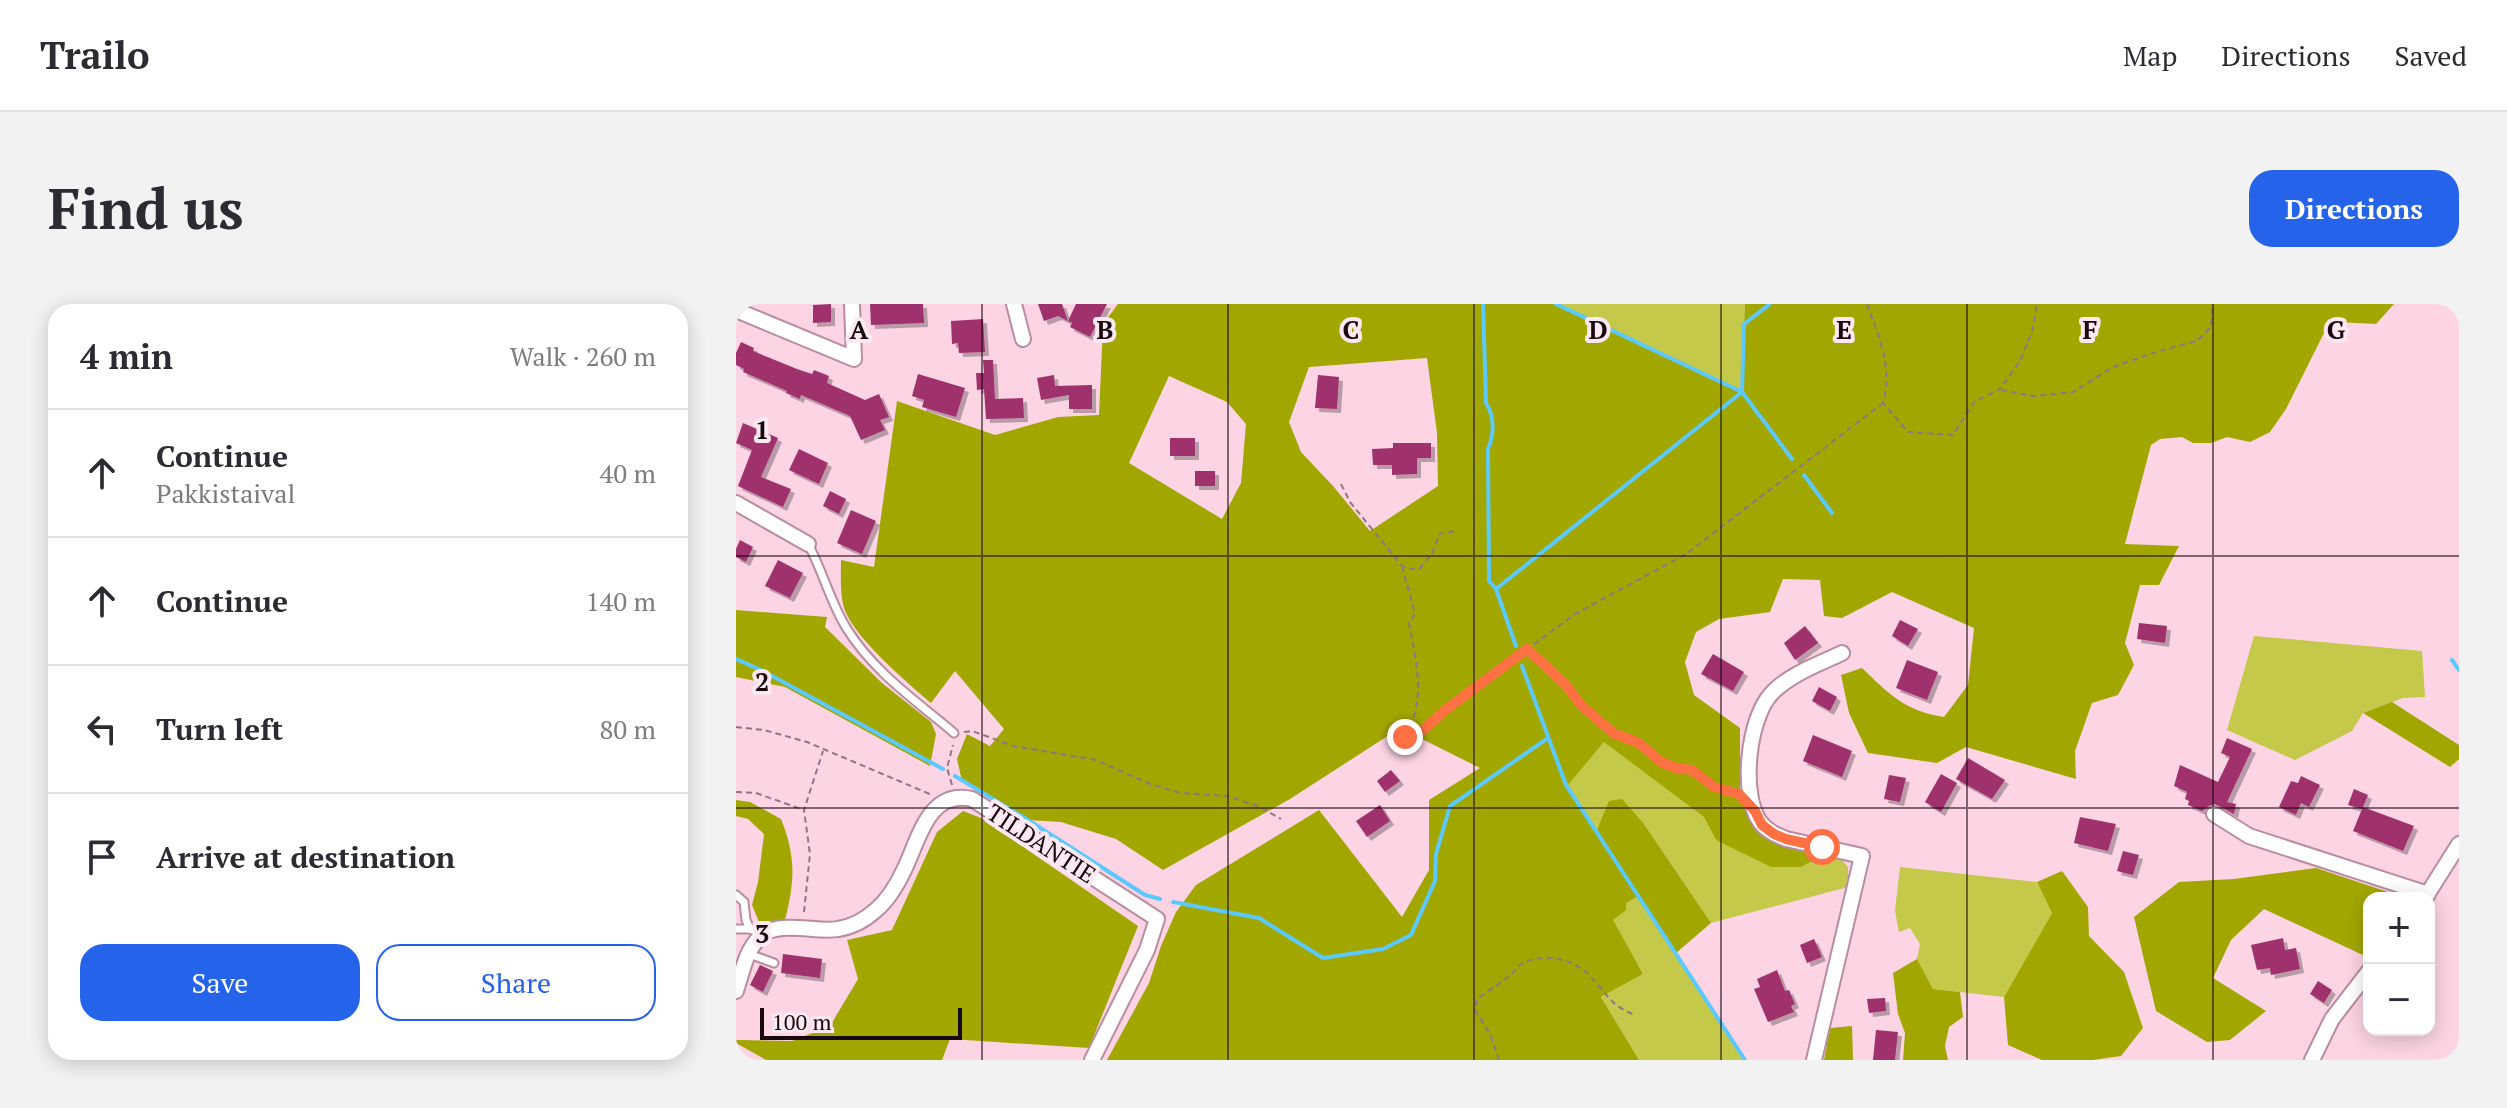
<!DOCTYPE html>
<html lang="en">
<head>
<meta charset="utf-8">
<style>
	:root { --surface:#fff; --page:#f2f2f3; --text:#2b2b33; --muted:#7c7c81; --line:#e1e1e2; --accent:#2563eb }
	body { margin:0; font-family:"PT Serif",serif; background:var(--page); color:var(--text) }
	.controls { position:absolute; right:24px; bottom:24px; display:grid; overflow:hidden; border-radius:16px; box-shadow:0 4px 20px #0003 }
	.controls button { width:72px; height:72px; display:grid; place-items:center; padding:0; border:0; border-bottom:2px solid var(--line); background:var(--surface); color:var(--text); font:40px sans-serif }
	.scale { position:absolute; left:24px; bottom:20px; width:202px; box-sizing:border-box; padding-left:8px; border:4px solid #180810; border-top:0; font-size:22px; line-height:28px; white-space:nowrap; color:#180810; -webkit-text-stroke:6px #fce8f0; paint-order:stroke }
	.stop { position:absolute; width:24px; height:24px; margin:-18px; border:6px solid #ff7043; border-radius:50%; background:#fff }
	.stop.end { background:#ff7043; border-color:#fff; box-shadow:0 2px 8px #0008 }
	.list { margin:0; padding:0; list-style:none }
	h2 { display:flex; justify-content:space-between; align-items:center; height:104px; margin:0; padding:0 32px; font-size:34px }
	h2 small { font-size:26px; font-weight:400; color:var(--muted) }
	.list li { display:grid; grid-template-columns:52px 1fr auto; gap:24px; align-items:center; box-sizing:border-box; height:128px; padding:0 32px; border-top:2px solid var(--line) }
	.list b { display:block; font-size:30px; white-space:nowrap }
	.list p { margin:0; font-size:26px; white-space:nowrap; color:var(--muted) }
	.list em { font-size:26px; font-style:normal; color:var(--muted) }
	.actions { display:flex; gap:16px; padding:24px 32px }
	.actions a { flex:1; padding:18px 0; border:2px solid var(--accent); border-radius:24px; text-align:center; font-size:28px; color:var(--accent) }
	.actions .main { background:var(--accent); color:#fff }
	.icon { flex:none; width:44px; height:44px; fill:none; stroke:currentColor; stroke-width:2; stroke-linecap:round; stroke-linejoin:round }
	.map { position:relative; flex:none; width:1723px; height:756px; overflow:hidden; border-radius:24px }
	header { display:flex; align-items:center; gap:48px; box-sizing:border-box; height:112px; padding:0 40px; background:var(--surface); border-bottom:2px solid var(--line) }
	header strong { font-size:38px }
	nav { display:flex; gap:44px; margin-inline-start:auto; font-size:28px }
	.intro { display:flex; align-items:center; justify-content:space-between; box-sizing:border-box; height:192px; padding:0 48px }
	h1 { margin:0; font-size:56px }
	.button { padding:20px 36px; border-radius:24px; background:var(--accent); color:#fff; font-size:28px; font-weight:700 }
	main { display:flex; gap:48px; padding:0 48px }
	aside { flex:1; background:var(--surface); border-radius:24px; box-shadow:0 4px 20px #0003 }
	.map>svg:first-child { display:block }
	.green { fill:#c4c949 }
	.forest { fill:#a2a700; fill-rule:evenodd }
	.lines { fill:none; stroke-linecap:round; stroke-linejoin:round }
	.stream { stroke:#5bc9fd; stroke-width:4 }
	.building { fill:#9f326c; filter:url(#shadow) }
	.service-casing { stroke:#b98c9f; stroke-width:11 }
	.minor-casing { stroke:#b98c9f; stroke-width:18 }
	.path { stroke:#927581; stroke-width:2; stroke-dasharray:6 4; stroke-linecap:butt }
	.service { stroke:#fff; stroke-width:7 }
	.minor { stroke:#fff; stroke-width:14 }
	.route { stroke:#ff7043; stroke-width:10 }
	.grid { fill:none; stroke:#180810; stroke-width:2; stroke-opacity:0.55 }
	.labels { text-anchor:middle; stroke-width:8; stroke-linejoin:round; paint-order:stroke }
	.street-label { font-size:24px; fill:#180810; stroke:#fce8f0 }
	.grid-label { font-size:26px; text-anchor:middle; font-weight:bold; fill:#180810; stroke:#fce8f0; stroke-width:8; stroke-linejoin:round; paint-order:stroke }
</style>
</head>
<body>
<header>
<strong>Trailo</strong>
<nav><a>Map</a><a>Directions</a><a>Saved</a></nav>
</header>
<div class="intro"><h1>Find us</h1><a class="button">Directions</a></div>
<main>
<aside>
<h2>4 min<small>Walk · 260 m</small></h2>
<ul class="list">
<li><svg class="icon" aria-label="ahead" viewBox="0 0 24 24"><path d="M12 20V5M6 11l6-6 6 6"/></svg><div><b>Continue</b><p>Pakkistaival</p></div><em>40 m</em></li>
<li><svg class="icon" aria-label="ahead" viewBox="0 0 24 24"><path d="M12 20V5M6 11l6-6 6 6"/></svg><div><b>Continue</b></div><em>140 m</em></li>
<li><svg class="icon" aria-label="left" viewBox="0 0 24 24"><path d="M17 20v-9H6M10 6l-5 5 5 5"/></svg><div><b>Turn left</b></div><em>80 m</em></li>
<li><svg class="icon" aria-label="arrive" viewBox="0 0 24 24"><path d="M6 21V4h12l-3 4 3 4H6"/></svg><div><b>Arrive at destination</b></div></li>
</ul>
<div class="actions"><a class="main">Save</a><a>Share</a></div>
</aside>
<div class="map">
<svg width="1723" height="756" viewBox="0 0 1723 756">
	<defs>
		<filter id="shadow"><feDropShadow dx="4" dy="4" stdDeviation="0" flood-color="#0004"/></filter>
	</defs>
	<rect width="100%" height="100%" fill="#fcd4e4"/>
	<g class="green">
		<polygon points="820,0 1009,0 1006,88"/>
		<polygon points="1518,332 1686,347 1689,393 1667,394 1627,409 1616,427 1559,456 1491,426"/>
		<polygon points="869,437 968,513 980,536 1065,563 1085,553 1105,555 1112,563 1112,583 975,619 908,520 861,527 830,482"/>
		<polygon points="1164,563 1301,578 1316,609 1268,693 1197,685 1181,655 1184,640 1174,624 1163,628 1159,607"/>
		<polygon points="903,592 1009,756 903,756 865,693 907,670 876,616 890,599"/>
	</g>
	<g class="forest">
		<path d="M382,0H820L1005,88L1009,0H1658L1640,20L1601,18L1591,23L1550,105L1534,128L1514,138L1491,133L1475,139H1457L1446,133L1424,135L1415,141L1389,240L1443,242L1423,281H1404L1389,339L1398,361L1382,391L1356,399L1339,447L1340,475L1230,443L1201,459L1132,449L1113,409L1105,371L1126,364C1153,390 1169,407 1208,413L1232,381L1238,324L1156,288L1106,314L1088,312L1084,276L1047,275L1034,308L983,315L960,328L949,358L958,391L1004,424V487L1020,527L1085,553L1065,563H1035L980,536L968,513L868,438L831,482L861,526L873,497L886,495L908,520L975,619L940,649L903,592L890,599V606L877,616L907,670L865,693L903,756H371L413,679L425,642L440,608L460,581L583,506L666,613L693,566V496L744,464L664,424L554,495L427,566L380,535L325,518L292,516L226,477L221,455L231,430L254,442L268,425L219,367L195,399C172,379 113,330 107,300C104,286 105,270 105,256L138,263L161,97L259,131L322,113L363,111L367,20ZM691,54L701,129L702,182L634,227L597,182L565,148L553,118L573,63ZM433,72L491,98L510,120L505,179L486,215L393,159Z"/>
		<polygon points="0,306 91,313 89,323 146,379 195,418 200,430 194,462 49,383 0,373"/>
		<polygon points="1656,398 1723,441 1723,455 1714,463 1627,409"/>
		<path d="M0,496L14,498L45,515C60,552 59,577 49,616L23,618L16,601L22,578L28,530L12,515L0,512Z"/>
		<polygon points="227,507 245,514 402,622 353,744 214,735 206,756 30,756 0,739 0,736 56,737 94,722 122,675 111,636 156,626 201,528"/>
		<polygon points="1580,564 1655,589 1651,594 1633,594 1633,646 1629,652 1528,605 1495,636 1477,674 1530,707 1494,736 1471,738 1420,707 1398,613 1443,578 1498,575"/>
		<polygon points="1326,567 1352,603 1353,632 1388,668 1407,724 1385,752 1357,756 1306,756 1272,741 1268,693 1316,609 1301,578"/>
		<polygon points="1181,655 1197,685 1224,688 1227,713 1213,723 1209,742 1212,756 1167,756 1169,729 1162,710 1157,669"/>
		<polygon points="1116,722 1117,756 1088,756 1094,724"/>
	</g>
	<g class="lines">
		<g class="stream">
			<path d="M747,0L750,99C759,113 758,131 752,145L753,277L760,285L780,342"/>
			<polyline points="820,0 1006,88 1056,155"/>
			<polyline points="1068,171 1096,209"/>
			<polyline points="760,285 1006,88 1008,20 1034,0"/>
			<polyline points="0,355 27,367 207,465"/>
			<polyline points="1716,356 1723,366"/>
			<polyline points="786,362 830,481 1009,756"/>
			<polyline points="219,472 292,516 409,591 424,595"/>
			<polyline points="437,598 523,614 587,654 647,645 675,631 699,577 700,550 714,502 812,434"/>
		</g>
	</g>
	<g class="building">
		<polygon points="95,0 95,18 77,19 77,1"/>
		<polygon points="134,0 187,0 188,19 135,21"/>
		<polygon points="302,0 326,0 332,17 340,0 371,0 354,33 334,23 336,19 322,12 308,17"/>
		<polygon points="247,15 249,48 223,49 222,39 216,40 215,17"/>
		<polygon points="5,38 18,44 17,47 61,65 76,70 78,66 93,72 91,79 129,96 143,90 153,113 144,116 149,126 125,136 114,112 65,91 64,95 50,89 51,87 7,68 8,65 0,61 0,49"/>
		<polygon points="247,56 257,56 259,95 287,94 288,114 250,115 248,85 241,86 240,69 248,69"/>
		<polygon points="182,70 229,84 220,113 186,103 188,96 176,92"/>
		<polygon points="318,71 319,82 356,81 356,105 333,105 333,91 305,96 301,74"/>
		<polygon points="582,71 603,73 601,105 579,104"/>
		<polygon points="7,119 42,134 25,173 55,185 47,203 2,182 16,146 0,139"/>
		<rect x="434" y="134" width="25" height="18"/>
		<polygon points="657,139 695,139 695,154 681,154 681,170 656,171 656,161 637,161 636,145 657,144"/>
		<polygon points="63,145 92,159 83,180 53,166"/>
		<rect x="459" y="167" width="20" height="15"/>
		<polygon points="94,187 110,195 103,210 87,202"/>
		<polygon points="115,206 140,217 126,250 101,239"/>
		<polygon points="4,236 17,243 10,258 0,253 0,245"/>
		<polygon points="42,256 67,269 54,294 29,282"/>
		<polygon points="1164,316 1182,325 1172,342 1156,332"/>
		<polygon points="1403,319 1431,322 1429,339 1401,335"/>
		<polygon points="1069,322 1082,339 1059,356 1048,339"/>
		<polygon points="977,350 1008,368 997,387 965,370"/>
		<polygon points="1171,356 1202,368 1191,396 1160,384"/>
		<polygon points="1083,383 1101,393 1094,407 1076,397"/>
		<polygon points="1077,431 1116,447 1106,473 1067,457"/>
		<polygon points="1491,434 1516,445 1491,498 1500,500 1498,510 1479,500 1473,502 1466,507 1452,501 1453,497 1449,495 1451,488 1438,482 1444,461 1482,478 1494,453 1485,449"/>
		<polygon points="1232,454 1269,476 1256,495 1220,475"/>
		<polygon points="655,466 664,477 649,488 641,477"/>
		<polygon points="1205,470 1221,479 1205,508 1189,498"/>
		<polygon points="1153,471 1170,474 1164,498 1148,495"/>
		<polygon points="1565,472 1584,481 1573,503 1565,499 1560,511 1543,503 1555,477 1562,479"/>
		<polygon points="1618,485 1632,491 1627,503 1678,522 1667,547 1617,527 1626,505 1612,501"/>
		<polygon points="644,501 654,517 631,533 620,517"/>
		<polygon points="1344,513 1380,520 1372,547 1338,539"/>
		<polygon points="1387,547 1403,551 1397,571 1381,567"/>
		<polygon points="1547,634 1549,646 1560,644 1564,665 1535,671 1534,664 1521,666 1515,641"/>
		<polygon points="1078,635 1086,653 1071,659 1064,641"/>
		<polygon points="47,650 86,655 84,674 45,669"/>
		<polygon points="24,661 37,667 27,688 14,681"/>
		<polygon points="1041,666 1049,687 1053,686 1059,700 1055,702 1058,708 1032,718 1018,685 1024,683 1021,675"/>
		<polygon points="1582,677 1596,686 1588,699 1574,690"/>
		<polygon points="1149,694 1150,707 1133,709 1131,695"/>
		<polygon points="1140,726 1162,728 1159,756 1137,756"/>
	</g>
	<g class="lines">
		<g class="service-casing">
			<g id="service">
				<path d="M72,240C87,267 94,298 111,325C138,368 179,396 218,429"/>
				<polyline points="0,591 8,598 10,616 14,625"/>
				<polyline points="0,625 14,625 26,630"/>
				<polyline points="13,650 38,659"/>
			</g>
		</g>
		<g class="minor-casing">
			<g id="minor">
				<polyline points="278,0 287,35"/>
				<polyline points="0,6 118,55 116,0"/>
				<polyline points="0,199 72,240"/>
				<polyline points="1478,510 1513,532 1692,590"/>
				<polyline points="1689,594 1723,540"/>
				<path d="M0,687C6,669 10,645 25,632C42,616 81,629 102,625C116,623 130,615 140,606C153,595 161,581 168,566C183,536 192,485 236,495L421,615L411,646L356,756"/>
				<path d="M1078,756L1126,552L1050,535C1040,531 1031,527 1024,518C1004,490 1012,414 1036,389C1054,370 1083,360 1106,349"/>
				<polyline points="1576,756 1596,715 1633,667"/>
			</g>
		</g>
		<g class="path">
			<path d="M1131,0C1143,33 1157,63 1147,99L1172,128L1217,131L1238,98L1264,85L1284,57L1296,27L1301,0"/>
			<polyline points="1265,86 1297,92 1337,88 1377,63 1423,47 1461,37 1475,23 1476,0"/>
			<polyline points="605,180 614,198 666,262 675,265 684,264 696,250 703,230 719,227"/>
			<path d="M666,262L679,310L673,319C680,358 691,396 669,432"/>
			<polyline points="791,345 829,380 845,401 877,429 903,439 925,458 940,464 956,466 978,483 1001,489"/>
			<polyline points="0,423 28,426 71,438 196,491"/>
			<polyline points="228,428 236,427 278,442 360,456 414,480 445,489 491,492 522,502 545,515"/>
			<polyline points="669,433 684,429 708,407 839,310 950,250 1147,99"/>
			<polyline points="216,481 211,464 217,441"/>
			<polyline points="0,488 20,489 68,506"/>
			<polyline points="68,608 74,550 68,506 87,447"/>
			<path d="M763,756L754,730L739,706L741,695C752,687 765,679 776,670C779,667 781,663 784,661C805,647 838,655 853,671C872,690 873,701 899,711"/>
		</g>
		<use href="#service" class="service"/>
		<use href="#minor" class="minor"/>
	</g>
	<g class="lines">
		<polyline class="route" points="669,433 684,429 708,407 791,345 829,380 845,401 877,429 903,439 925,458 940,464 956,466 978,483 1003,490 1019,507 1026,521 1038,530 1050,535 1086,543"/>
	</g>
	<path class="grid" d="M246,0V756M492,0V756M738,0V756M985,0V756M1231,0V756M1477,0V756M0,252H1723M0,504H1723"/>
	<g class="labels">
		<g class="street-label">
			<text transform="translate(305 540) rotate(33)" y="8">TILDANTIE</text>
		</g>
	</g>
	<g class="grid-label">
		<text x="123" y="35">A</text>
		<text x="369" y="35">B</text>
		<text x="615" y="35">C</text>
		<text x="862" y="35">D</text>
		<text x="1108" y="35">E</text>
		<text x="1354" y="35">F</text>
		<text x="1600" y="35">G</text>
		<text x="26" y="135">1</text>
		<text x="26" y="387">2</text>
		<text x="26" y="639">3</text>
	</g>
</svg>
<div class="controls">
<button>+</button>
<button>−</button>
</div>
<div class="scale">100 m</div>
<div class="stop" style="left:1086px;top:543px"></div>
<div class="stop end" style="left:669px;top:433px"></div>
</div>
</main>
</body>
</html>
